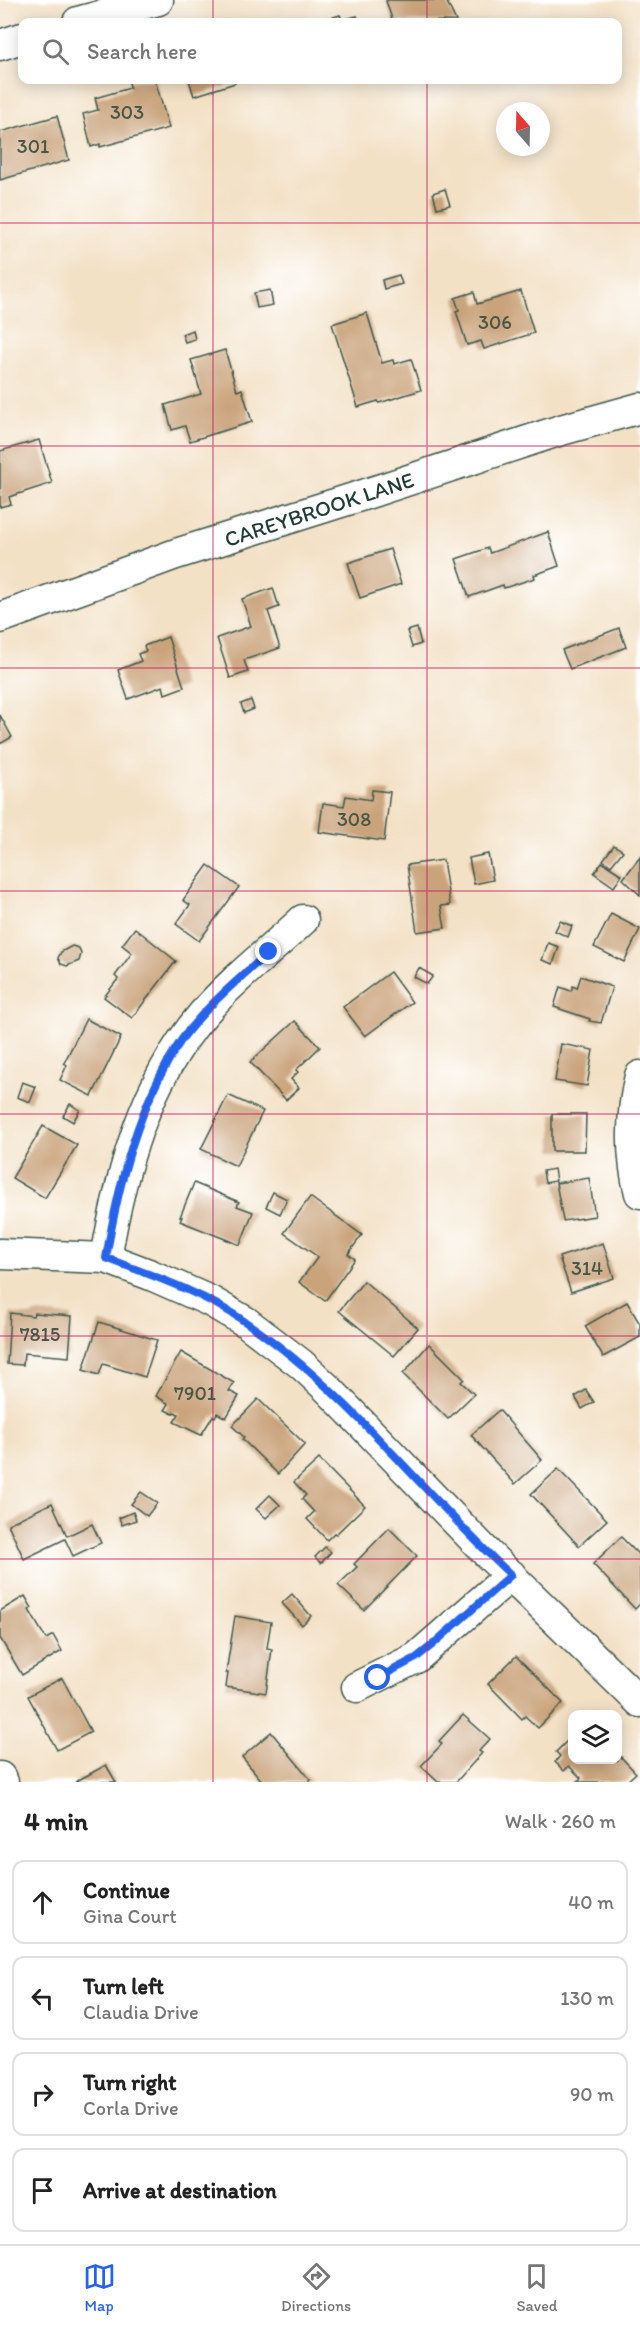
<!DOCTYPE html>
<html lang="en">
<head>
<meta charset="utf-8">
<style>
	:root { --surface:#fff; --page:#f2f2f2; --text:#222; --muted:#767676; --line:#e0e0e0; --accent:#2563eb }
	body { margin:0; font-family:Itim,sans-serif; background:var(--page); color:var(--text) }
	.controls { position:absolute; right:18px; bottom:18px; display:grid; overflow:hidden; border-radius:12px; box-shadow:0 3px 15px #0003 }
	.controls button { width:54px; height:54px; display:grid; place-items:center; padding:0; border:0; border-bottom:2px solid var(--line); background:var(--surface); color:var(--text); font:30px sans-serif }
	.compass { position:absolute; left:496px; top:102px; width:54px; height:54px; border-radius:50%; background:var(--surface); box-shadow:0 3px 15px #0003; rotate:340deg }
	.stop { position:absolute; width:18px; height:18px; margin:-14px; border:4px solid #2563eb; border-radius:50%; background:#fff }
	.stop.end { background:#2563eb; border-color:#fff; box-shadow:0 2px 6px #0008 }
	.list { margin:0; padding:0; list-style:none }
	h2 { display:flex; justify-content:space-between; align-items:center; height:78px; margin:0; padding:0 24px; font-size:26px }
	h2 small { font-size:20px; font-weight:400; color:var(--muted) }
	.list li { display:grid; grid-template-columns:39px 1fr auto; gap:18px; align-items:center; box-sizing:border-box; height:84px; margin:0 12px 12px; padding:0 12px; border:2px solid var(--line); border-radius:12px }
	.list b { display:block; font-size:22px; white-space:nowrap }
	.list p { margin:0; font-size:20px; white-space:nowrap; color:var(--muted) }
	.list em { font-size:20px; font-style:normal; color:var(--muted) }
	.icon { flex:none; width:33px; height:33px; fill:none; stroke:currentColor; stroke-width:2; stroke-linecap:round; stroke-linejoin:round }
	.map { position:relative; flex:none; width:640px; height:1782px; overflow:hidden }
	.search { position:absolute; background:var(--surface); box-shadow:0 3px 15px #0003; left:18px; right:18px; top:18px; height:66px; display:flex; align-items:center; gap:15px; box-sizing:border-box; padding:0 21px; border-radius:12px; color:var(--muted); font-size:22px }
	.sheet { height:462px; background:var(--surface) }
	nav { display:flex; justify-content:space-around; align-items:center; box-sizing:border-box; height:84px; border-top:2px solid var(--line); background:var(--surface); font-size:16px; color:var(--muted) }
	nav a { display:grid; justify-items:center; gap:3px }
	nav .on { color:var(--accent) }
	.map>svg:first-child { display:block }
	.building { fill:#c9a37a }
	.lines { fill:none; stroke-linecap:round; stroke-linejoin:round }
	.minor-casing { stroke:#3f564a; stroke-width:33 }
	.minor { stroke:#fff; stroke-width:30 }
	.route { stroke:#2563eb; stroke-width:8 }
	.grid { fill:none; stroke:#c2185b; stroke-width:1.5; stroke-opacity:0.55 }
	.labels { text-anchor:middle; stroke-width:5; stroke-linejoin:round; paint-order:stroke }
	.number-label { font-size:20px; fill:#4a5646 }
	.street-label { font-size:22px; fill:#1f3d34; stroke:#fff }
</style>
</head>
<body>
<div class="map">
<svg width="640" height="1782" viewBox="0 0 640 1782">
	<rect width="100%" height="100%" fill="#fff"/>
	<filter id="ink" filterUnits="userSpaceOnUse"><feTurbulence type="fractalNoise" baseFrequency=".0167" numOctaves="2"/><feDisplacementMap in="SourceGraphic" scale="12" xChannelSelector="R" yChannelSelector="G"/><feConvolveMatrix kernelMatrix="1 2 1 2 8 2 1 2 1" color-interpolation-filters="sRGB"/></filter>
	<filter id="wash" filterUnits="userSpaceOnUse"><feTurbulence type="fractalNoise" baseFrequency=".008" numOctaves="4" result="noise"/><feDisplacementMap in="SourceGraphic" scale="24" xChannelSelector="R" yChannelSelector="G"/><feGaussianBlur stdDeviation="1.35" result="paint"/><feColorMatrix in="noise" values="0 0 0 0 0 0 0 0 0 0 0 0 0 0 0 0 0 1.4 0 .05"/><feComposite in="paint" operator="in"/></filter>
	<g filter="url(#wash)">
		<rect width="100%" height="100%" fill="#f3e1c6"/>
		<g id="blocks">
			<g class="building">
				<polygon points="389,0 446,0 456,21 393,22 386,1"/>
				<polygon points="340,15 342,20 357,16 359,22 318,22"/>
				<polygon points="139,80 155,80 169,128 100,147 100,144 91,147 83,114 98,110 95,98 130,88 129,82"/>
				<polygon points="189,80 234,80 235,83 194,96"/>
				<polygon points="57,116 69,160 0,180 0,132"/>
				<polygon points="445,189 450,205 437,208 433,193"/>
				<polygon points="399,275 402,284 384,289 382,280"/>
				<polygon points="270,290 273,305 257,308 254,293"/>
				<polygon points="521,291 534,333 484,349 481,341 467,345 456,311 459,310 455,298 474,292 477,304"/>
				<polygon points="367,313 382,363 393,360 394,364 411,359 421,390 379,403 378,401 358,407 332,324"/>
				<polygon points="193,330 195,339 185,342 182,334"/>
				<polygon points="225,350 237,391 242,389 252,422 190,441 185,426 172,430 165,405 201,394 191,360"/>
				<polygon points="39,440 52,483 9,497 11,504 0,507 0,451"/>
				<polygon points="548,532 559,566 534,575 535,578 504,588 503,585 469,597 456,559 488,548 490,553"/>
				<polygon points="390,549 401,584 360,598 348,563"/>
				<polygon points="273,588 279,607 268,611 280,648 244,660 248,672 230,678 217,638 251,626 242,599"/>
				<polygon points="417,628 421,644 412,647 407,631"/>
				<polygon points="619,628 626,647 570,669 562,650"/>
				<polygon points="168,637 184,687 165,694 163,686 128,699 118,670 141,661 138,654 146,651 144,646"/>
				<polygon points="251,700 254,709 244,713 241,704"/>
				<polygon points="0,715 12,737 0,744"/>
				<polygon points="372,790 390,792 384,841 319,832 323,803 344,806 346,796 371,800"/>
				<polygon points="614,845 623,851 611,866 603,860"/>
				<polygon points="488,854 493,880 474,884 469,858"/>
				<polygon points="640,857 640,895 623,879"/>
				<polygon points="443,860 450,905 441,906 445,928 417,932 407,865"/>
				<polygon points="602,862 622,875 614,887 594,873"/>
				<polygon points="208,865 239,887 199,941 176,924 190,905 183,900"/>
				<polygon points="611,914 640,929 624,962 594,947"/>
				<polygon points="560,921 572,926 568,937 555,931"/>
				<polygon points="135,928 176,961 132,1018 104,997 118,979 115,976 132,953 122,945"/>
				<polygon points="548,943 559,947 553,964 542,960"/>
				<polygon points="72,946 79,948 81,954 79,961 67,966 61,964 58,958 61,952"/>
				<polygon points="419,968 433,976 427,984 414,977"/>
				<polygon points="390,972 412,1002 365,1036 343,1007"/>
				<polygon points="581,976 612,987 601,1023 589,1021 590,1019 554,1007 560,987 571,991 573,986 577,988"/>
				<polygon points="86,1019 121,1037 92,1096 60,1080 67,1065 64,1063"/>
				<polygon points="295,1021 320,1047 296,1070 298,1072 291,1079 299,1088 286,1100 250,1062"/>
				<polygon points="561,1044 593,1050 587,1086 555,1081"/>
				<polygon points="22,1082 36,1087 30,1102 17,1097"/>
				<polygon points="228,1095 263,1111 236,1166 201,1149"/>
				<polygon points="70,1104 80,1110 73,1122 63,1116"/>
				<polygon points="552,1114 586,1114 585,1151 552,1151"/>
				<polygon points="43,1126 77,1145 45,1198 12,1178"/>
				<polygon points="554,1169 556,1181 545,1183 543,1171"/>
				<polygon points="589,1178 595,1216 563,1221 556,1183"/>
				<polygon points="194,1183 239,1202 237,1206 253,1212 240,1245 180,1221 182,1217 180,1217"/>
				<polygon points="273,1192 287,1199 280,1214 266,1207"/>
				<polygon points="310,1197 362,1235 348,1254 355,1259 325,1301 299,1282 318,1257 284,1233"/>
				<polygon points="603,1243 614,1278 571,1292 559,1257"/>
				<polygon points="364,1281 418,1328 394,1356 339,1311"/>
				<polygon points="627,1302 640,1324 640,1337 603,1357 585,1326"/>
				<polygon points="10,1313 33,1316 34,1313 72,1316 69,1357 24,1353 23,1365 7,1364"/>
				<polygon points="99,1322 157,1340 145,1377 103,1364 99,1375 83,1370"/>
				<polygon points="429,1344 464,1379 461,1382 474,1394 448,1419 403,1374"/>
				<polygon points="181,1352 234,1383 229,1391 239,1396 226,1418 217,1413 215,1417 213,1416 201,1435 174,1422 179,1414 174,1412 173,1414 165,1410 169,1404 156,1396"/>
				<polygon points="586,1390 594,1402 582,1409 575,1397"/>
				<polygon points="258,1399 305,1444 278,1474 242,1439 244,1437 232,1426"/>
				<polygon points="499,1410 542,1460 515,1484 471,1435"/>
				<polygon points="319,1459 365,1506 336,1534 334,1533 327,1540 307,1519 314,1512 302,1499 306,1495 294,1482"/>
				<polygon points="558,1469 607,1520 579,1546 531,1494"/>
				<polygon points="141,1492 157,1503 147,1516 131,1504"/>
				<polygon points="270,1495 280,1505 266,1518 256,1509"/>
				<polygon points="52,1503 67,1536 92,1524 101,1543 73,1556 65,1539 24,1559 8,1524"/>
				<polygon points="133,1512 136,1520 122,1525 119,1518"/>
				<polygon points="389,1528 417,1556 364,1610 338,1585 357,1567 354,1564"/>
				<polygon points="621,1537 640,1556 640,1604 635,1609 593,1564"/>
				<polygon points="325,1547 331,1552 321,1563 315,1557"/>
				<polygon points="292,1594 311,1616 302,1625 282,1603"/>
				<polygon points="25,1596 32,1608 29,1610 46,1639 53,1635 62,1651 22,1675 0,1638 0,1611"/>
				<polygon points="235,1616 271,1622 267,1648 272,1649 266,1693 226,1687 228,1673 226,1673"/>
				<polygon points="516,1656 563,1703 538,1728 525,1716 522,1719 488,1684"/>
				<polygon points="62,1678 91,1732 57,1750 28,1696"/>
				<polygon points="463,1715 490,1739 479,1751 482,1753 456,1782 438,1782 421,1766 442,1744 439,1741"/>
				<polygon points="271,1732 311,1780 309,1782 263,1782 242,1757"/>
				<polygon points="572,1736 572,1760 618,1760 618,1754 636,1773 626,1782 577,1782 581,1778 569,1766 564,1771 555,1762 560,1756 556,1752"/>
				<polygon points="106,1765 116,1782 75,1782"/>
			</g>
		</g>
	</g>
	<g filter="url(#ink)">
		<use href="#blocks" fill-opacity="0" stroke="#3f564a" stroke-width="1.5"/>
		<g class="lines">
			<g class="minor-casing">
				<g id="minor">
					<polyline points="78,22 158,0"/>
					<polyline points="0,45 22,38"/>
					<polyline points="0,618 176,554 357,497 561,430 640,408"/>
					<path d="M640,1076C631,1113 630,1156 640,1193"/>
					<polyline points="0,1254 106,1258 151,1275 210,1301 246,1322 301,1364 328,1389 488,1554 640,1702"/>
					<path d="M106,1258C121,1171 144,1083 203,1014C232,980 270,951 303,920"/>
					<polyline points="357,1687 416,1658 511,1575"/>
					<polyline points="0,1777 3,1782"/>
				</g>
			</g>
			<use href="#minor" class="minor"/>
		</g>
	</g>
	<g class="lines" filter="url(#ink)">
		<path class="route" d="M269,952C239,979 206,1006 182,1039C138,1104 119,1182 106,1258C154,1276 204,1293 247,1323C348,1391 422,1493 511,1575L431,1646L416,1658L378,1678"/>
	</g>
	<path class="grid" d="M213,0V22M427,0V22M213,80V1782M427,80V1782M0,223H640M0,446H640M0,668H640M0,891H640M0,1114H640M0,1336H640M0,1559H640"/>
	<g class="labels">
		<g class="number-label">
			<text x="127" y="119">303</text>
			<text x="33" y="153">301</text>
			<text x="495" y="329">306</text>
			<text x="354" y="826">308</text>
			<text x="587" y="1275">314</text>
			<text x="40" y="1341">7815</text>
			<text x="195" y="1400">7901</text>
		</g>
		<g class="street-label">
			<text transform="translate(319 509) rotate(-18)" y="8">CAREYBROOK LANE</text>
		</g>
	</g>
</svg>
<div class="controls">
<button><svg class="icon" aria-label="layers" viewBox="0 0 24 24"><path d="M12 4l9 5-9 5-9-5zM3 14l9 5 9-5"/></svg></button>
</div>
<svg class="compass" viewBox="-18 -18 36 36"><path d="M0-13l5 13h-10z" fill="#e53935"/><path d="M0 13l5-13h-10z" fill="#767676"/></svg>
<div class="stop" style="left:378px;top:1678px"></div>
<div class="stop end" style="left:269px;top:952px"></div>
<div class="search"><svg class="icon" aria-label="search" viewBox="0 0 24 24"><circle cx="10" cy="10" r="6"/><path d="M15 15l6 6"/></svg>Search here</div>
</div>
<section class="sheet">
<h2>4 min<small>Walk · 260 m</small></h2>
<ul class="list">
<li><svg class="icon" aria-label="ahead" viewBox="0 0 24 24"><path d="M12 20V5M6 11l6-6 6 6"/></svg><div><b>Continue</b><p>Gina Court</p></div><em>40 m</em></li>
<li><svg class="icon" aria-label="left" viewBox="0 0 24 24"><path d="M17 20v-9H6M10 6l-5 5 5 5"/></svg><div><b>Turn left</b><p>Claudia Drive</p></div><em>130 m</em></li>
<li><svg class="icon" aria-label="right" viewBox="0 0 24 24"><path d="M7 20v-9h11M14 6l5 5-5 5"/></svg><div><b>Turn right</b><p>Corla Drive</p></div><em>90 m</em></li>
<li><svg class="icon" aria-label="arrive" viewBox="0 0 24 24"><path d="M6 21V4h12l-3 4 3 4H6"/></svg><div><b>Arrive at destination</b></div></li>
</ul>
</section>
<nav>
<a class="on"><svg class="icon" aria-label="map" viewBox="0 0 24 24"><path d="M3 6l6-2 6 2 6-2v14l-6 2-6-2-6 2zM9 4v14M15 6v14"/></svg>Map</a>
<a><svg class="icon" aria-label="directions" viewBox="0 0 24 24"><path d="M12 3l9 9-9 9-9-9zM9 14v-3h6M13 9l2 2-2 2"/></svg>Directions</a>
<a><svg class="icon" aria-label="saved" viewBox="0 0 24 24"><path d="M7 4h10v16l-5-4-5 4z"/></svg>Saved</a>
</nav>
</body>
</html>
